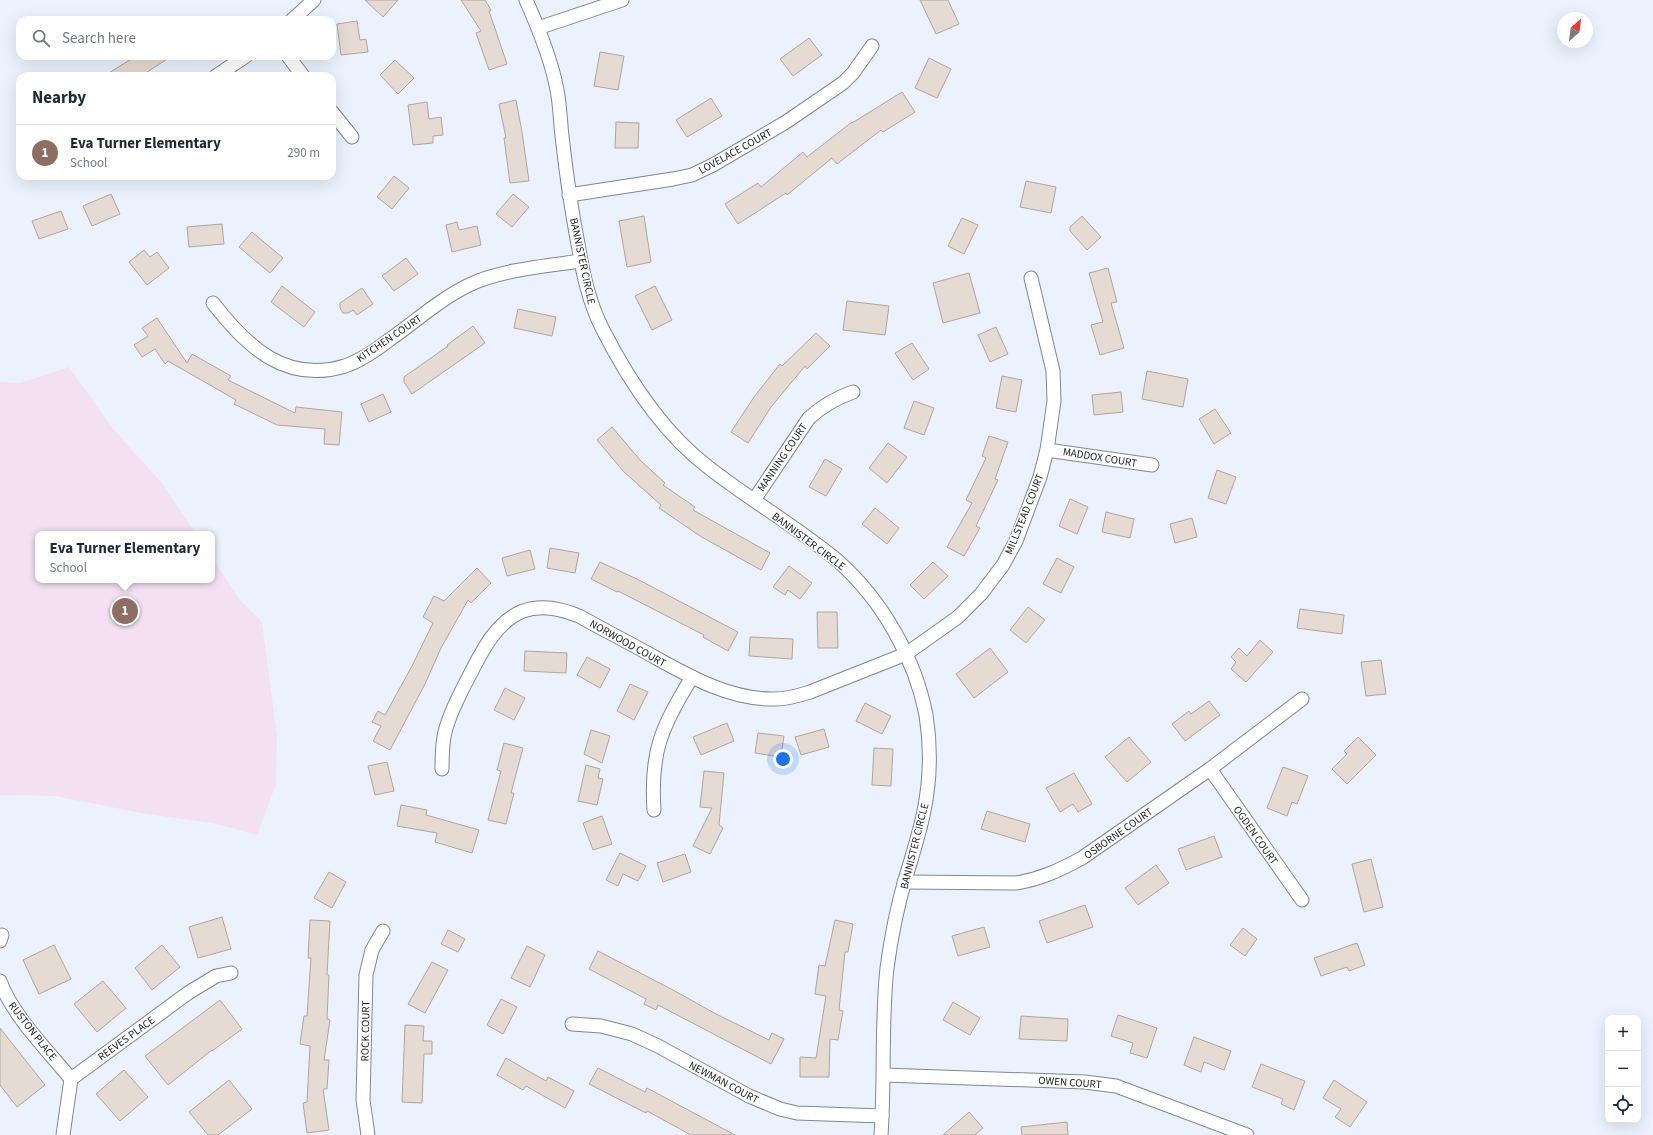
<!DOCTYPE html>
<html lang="en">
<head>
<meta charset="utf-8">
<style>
	:root { --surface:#fff; --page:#f2f2f3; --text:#1f2937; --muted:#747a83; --line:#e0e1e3; --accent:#b45309 }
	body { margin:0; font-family:"Source Sans 3",sans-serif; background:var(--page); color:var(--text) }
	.controls { position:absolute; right:12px; bottom:12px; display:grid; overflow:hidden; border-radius:8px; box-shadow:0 4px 16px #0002 }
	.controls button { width:36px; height:36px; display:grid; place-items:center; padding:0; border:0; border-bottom:1px solid var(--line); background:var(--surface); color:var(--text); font:20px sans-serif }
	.compass { position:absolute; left:1557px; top:12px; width:36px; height:36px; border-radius:50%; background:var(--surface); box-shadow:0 4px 16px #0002; rotate:28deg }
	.you { position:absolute; left:783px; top:759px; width:14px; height:14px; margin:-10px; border:3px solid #fff; border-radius:50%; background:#1a73e8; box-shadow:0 0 0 6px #1a73e833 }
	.badge { display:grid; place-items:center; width:26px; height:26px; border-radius:50%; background:var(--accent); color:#fff; font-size:13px; font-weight:700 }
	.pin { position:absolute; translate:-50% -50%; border:2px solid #fff; box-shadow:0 1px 4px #0006 }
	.popup { position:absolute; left:35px; top:531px; width:180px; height:52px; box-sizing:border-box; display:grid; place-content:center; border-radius:8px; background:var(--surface); filter:drop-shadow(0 1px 3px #0005); font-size:13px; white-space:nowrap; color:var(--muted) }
	.popup b { font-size:15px; color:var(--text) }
	.popup::after { content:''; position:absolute; left:50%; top:100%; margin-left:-8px; border:8px solid transparent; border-top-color:var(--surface) }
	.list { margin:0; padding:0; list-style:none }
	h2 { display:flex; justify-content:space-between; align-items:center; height:52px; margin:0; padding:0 16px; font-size:17px }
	h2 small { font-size:13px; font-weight:400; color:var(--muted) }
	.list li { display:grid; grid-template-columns:26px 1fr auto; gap:12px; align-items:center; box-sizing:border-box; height:56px; padding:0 16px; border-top:1px solid var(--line) }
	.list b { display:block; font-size:15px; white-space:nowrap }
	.list p { margin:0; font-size:13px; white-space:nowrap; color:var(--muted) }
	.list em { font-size:13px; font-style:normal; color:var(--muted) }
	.icon { flex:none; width:22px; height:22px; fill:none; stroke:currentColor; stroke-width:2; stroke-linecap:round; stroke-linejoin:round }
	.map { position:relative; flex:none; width:1653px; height:1135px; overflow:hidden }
	.search { position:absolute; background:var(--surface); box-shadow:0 4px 16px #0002; left:16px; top:16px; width:320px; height:44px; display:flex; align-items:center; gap:10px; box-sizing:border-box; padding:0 14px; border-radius:12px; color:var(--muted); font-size:15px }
	.panel { position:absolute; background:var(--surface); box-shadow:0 4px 16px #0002; left:16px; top:72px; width:320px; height:108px; border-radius:12px }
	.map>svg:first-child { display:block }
	.education { fill:#f3e1f3 }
	.building { fill:#e6dbd3; stroke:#b0a59e }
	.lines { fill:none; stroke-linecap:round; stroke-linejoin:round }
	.street-casing { stroke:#808790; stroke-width:15 }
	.street { stroke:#fff; stroke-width:13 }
	.labels { text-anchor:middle; stroke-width:3; stroke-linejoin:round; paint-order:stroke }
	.street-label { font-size:11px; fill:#212327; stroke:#fff }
</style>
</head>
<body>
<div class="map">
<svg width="1653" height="1135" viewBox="0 0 1653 1135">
	<rect width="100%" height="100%" fill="#ebf2fd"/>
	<polygon class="education" points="69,367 114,430 161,482 196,534 38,534 38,580 212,580 212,557 239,599 262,622 277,736 276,784 257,835 213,823 146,814 55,796 0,795 0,382 20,383"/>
	<g class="building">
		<polygon points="365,0 398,0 383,17"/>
		<polygon points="461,0 485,0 491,10 489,11 507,64 489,70 476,33 481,31"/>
		<polygon points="920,0 948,0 959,24 936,34"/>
		<polygon points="357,21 360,40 366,39 368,52 341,55 337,24"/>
		<polygon points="809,38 822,55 793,76 780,59"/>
		<polygon points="600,52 624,56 618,90 594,86"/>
		<polygon points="136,56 172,56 141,76 104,76"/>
		<polygon points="929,58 951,69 937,98 915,88"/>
		<polygon points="395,60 414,78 398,94 380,75"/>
		<polygon points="902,92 915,112 883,132 881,130 837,164 832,158 787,195 786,193 738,224 725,204 758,183 761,187 803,152 807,157 852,122 852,123"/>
		<polygon points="711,98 722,116 687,137 676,120"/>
		<polygon points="516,100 522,132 529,181 510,183 504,138 506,138 499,104"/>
		<polygon points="427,102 429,119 441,117 443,135 433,136 433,143 413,145 408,105"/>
		<polygon points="616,122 639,123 638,148 615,148"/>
		<polygon points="394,176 409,188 392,209 377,197"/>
		<polygon points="1026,181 1056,187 1051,213 1020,207"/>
		<polygon points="111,194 120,214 92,226 83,206"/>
		<polygon points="513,194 529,207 512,227 496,214"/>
		<polygon points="61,211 68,229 39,239 32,221"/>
		<polygon points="644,216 651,262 627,267 619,221"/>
		<polygon points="1082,216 1101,237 1087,250 1070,231 1070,227"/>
		<polygon points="962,218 978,225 964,254 948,246"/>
		<polygon points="457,222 459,230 477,226 481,245 452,252 446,225"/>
		<polygon points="222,224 224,244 189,247 187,227"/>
		<polygon points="252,232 283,258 270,273 239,247"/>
		<polygon points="144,250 150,257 157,252 169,268 147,285 129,262"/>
		<polygon points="406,258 418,274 394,291 382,276"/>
		<polygon points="1108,268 1117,302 1111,303 1124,348 1100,355 1091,325 1103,322 1089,273"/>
		<polygon points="969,273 980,313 943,323 933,283"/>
		<polygon points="282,286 315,312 304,327 271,302"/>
		<polygon points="655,286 672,320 652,330 635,296"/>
		<polygon points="362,288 373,304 357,315 353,310 348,313 343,313 340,308 340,303"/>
		<polygon points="847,301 889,306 885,335 843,330"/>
		<polygon points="518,309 556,317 552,336 514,328"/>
		<polygon points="157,318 187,363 192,354 231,376 228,380 295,413 296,407 342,412 339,445 324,444 325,429 277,425 234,404 236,400 168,361 165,364 155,349 142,357 134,345 148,336 142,328"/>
		<polygon points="473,326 485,343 412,394 404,382 404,377 448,346 447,345"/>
		<polygon points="996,327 1008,354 990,362 978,335"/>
		<polygon points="816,333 830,346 807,369 805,366 771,407 748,443 731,432 754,397 780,364 782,366"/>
		<polygon points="912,343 929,369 913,380 895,353"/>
		<polygon points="1147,371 1188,379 1183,407 1142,399"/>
		<polygon points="1002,376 1022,380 1016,412 996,408"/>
		<polygon points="1121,392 1123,412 1094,415 1092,395"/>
		<polygon points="383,394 391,412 369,422 361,404"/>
		<polygon points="914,401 934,408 924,435 904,428"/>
		<polygon points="1215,409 1231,433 1214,444 1199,419"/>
		<polygon points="612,427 641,461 665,483 663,485 695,507 693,510 770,553 761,570 700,536 659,508 661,505 624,472 597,440"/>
		<polygon points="989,436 1008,442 995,479 998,480 976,526 980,528 964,556 947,547 972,503 966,500 986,458 982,456"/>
		<polygon points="888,443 907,457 887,483 869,468"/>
		<polygon points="825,459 842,469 826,496 809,487"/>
		<polygon points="1217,470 1236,477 1226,504 1208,498"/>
		<polygon points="1070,499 1088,507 1077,534 1059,526"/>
		<polygon points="875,508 899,528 887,544 862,524"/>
		<polygon points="1106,512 1134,519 1130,538 1102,532"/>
		<polygon points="1192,518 1197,537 1175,543 1170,524"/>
		<polygon points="550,548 579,553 575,573 547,568"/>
		<polygon points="530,550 535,569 507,576 502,558"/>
		<polygon points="1057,558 1074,567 1061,593 1043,584"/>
		<polygon points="600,562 637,579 738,632 728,651 703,637 704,635 618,591 617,592 591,579"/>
		<polygon points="933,562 948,576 924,599 910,585"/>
		<polygon points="789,566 812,583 800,599 788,590 785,595 773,587"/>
		<polygon points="477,568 491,583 471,603 468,600 441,648 425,684 390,750 373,741 381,726 372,722 378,711 385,715 412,666 433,623 423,617 434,596 444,601"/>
		<polygon points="1028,607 1045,620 1026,643 1010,630"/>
		<polygon points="1300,609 1344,615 1342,634 1297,628"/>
		<polygon points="817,612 837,612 838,648 818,648"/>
		<polygon points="750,637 793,639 792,659 749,656"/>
		<polygon points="1260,640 1273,652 1246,682 1231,669 1236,662 1231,657 1239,648 1247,656"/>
		<polygon points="990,648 1008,672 974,698 956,674"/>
		<polygon points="525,651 567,653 566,673 524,671"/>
		<polygon points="587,657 610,669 600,688 577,675"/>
		<polygon points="1381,660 1386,694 1366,696 1361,662"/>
		<polygon points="630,684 648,692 634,720 617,711"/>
		<polygon points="505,688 525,698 514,720 494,710"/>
		<polygon points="1209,701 1220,715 1185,741 1172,724 1189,711 1191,714"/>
		<polygon points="865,703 891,716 882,734 856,721"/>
		<polygon points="727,723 734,741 701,755 693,737"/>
		<polygon points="824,729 829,747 801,755 795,737"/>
		<polygon points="591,730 610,736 602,763 584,754"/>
		<polygon points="758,733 784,736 781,757 755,753"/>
		<polygon points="1129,737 1151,762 1127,782 1105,757"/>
		<polygon points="1358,737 1376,755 1347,784 1332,769 1347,754 1344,751"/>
		<polygon points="504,743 523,748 511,793 514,793 506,824 488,820 501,771 497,770"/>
		<polygon points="874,748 893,749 891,786 872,785"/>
		<polygon points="387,762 394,791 375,795 368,766"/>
		<polygon points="586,765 600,769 598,778 603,779 597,805 578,801"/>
		<polygon points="1283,767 1308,776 1297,804 1292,802 1287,816 1267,808"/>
		<polygon points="704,771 724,773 719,825 723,828 710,854 693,846 712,808 700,807"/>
		<polygon points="1074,773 1092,804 1078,812 1073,804 1060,812 1046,788"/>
		<polygon points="401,805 427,810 426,815 479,830 472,853 435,842 437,833 397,826"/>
		<polygon points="987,811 1030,824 1025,842 981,829"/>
		<polygon points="602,816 612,844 593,850 583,823"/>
		<polygon points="1214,836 1222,857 1186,870 1178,849"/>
		<polygon points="620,853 646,866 638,881 623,874 618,886 606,880"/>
		<polygon points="685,854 691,872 663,882 657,863"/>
		<polygon points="1371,859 1383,907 1364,912 1352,864"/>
		<polygon points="1156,865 1169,883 1138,905 1125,888"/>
		<polygon points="329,872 346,882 332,908 314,898"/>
		<polygon points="1085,905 1093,927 1047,943 1039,921"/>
		<polygon points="222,917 231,949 198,958 189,927"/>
		<polygon points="310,920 330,921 327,975 329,975 327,1019 330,1020 324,1060 329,1060 327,1089 323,1089 329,1130 307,1133 303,1103 307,1102 310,1046 300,1044 304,1016 307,1016 311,958 308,958"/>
		<polygon points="835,920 853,924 848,952 845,952 839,1010 843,1011 838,1040 830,1039 829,1077 800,1077 800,1057 816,1058 826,996 815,994 819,965 825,966"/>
		<polygon points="984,927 990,947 958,956 952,936"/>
		<polygon points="1243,928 1257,939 1245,956 1230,945"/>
		<polygon points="448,930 465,939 458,952 441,944"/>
		<polygon points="1357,943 1365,965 1349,971 1347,967 1321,976 1314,958"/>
		<polygon points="54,945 71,979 39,994 23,960"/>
		<polygon points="162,945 180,967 152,990 135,968"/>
		<polygon points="527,946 545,955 530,987 511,978"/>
		<polygon points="598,951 673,990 716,1014 769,1040 772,1033 784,1039 771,1064 658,1005 656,1010 644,1004 646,999 589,969"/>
		<polygon points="432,962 448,970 425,1013 408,1004"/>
		<polygon points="103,981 126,1008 97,1032 74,1004"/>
		<polygon points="501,999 517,1007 503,1034 487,1025"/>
		<polygon points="220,1000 242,1029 212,1051 212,1050 168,1085 145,1056"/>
		<polygon points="953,1002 980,1018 970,1035 943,1020"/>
		<polygon points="1118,1015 1157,1028 1147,1058 1130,1053 1133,1043 1111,1036"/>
		<polygon points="1021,1016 1068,1019 1067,1041 1019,1039"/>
		<polygon points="405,1025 424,1026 423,1041 432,1041 432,1054 424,1054 422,1103 402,1102"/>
		<polygon points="0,1028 45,1085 17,1107 0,1085"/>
		<polygon points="1194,1037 1231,1051 1224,1070 1204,1062 1201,1072 1184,1065"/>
		<polygon points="506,1058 546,1081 548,1077 574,1091 565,1108 526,1086 523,1090 497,1075"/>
		<polygon points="1261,1064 1305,1081 1294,1110 1281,1104 1283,1099 1252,1087"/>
		<polygon points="598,1068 645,1092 647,1088 735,1135 691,1135 647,1111 646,1113 589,1084"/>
		<polygon points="124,1070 148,1097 120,1121 96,1094"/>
		<polygon points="229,1080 252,1109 218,1135 208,1135 189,1112"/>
		<polygon points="1334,1080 1367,1102 1350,1127 1335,1117 1341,1109 1323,1098"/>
		<polygon points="969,1112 983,1128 975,1135 943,1135"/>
		<polygon points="1067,1122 1068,1135 1022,1135 1021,1127"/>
	</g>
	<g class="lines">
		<g class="street-casing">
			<g id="street">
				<path d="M526,0C538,27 550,56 556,85C560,101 560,119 562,136C566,172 571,208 578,244C583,274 589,303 603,330C629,381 662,432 708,467C750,500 797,527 838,561C882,600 915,658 926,715C931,746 930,781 924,811C919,835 912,857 905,880C897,908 891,938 887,968C881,1023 885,1079 881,1135"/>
				<polyline points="292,20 314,0"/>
				<polyline points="538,28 622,0"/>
				<polyline points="288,56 303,76"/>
				<polyline points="216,76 246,56"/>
				<polyline points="332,112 352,137"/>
				<polyline points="569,195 673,179 692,175 713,165 786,122 843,83 853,73 872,46"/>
				<path d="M213,303C247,347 286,384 345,366C360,361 376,350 389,340C415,322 440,299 469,285C499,270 547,266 581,261"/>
				<polyline points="1047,450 1152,465"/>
				<path d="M754,500L809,418C822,406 836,398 853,392"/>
				<path d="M442,769C442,756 442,744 445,732C449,715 457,700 465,684C479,658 493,623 523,611C542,604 561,609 579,616C602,629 626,641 649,654C687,675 729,700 774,699C787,699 798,696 810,692L906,654L958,617L981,594L1003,565L1016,541L1040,477L1047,450L1054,401L1053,371L1031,278"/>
				<polyline points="1210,769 1302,900"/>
				<path d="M654,810C650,750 662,727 692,677"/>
				<path d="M904,882L1016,883C1041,879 1060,870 1082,858L1210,769L1302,699"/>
				<polyline points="0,941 2,935"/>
				<path d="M0,981C12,1015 48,1051 71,1079"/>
				<polyline points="572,1024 601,1026 632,1034 658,1046 749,1096 780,1109 797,1113 882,1116"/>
				<polyline points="884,1075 1085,1082 1116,1086 1247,1135"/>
				<polyline points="63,1135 71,1079 188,993 216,976 231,973"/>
				<polyline points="368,1135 363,1100 366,975 372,950 383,931"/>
			</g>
		</g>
		<use href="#street" class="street"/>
	</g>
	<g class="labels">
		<g class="street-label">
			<text transform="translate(735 151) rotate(-29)" y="4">LOVELACE COURT</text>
			<text transform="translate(583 261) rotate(78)" y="4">BANNISTER CIRCLE</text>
			<text transform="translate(389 338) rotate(-34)" y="4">KITCHEN COURT</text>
			<text transform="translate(782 457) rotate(-56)" y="4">MANNING COURT</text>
			<text transform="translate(1100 457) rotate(9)" y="4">MADDOX COURT</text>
			<text transform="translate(1024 514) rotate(-68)" y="4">MILLSTEAD COURT</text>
			<text transform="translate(809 541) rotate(37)" y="4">BANNISTER CIRCLE</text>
			<text transform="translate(628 643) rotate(29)" y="4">NORWOOD COURT</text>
			<text transform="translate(1118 833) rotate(-35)" y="4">OSBORNE COURT</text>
			<text transform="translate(1256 835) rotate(55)" y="4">OGDEN COURT</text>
			<text transform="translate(914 846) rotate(-76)" y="4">BANNISTER CIRCLE</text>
			<text transform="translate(33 1031) rotate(52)" y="4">RUSTON PLACE</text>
			<text transform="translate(365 1031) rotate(-89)" y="4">ROCK COURT</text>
			<text transform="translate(126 1038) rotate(-36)" y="4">REEVES PLACE</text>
			<text transform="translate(724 1082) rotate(28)" y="4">NEWMAN COURT</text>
			<text transform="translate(1070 1082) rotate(4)" y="4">OWEN COURT</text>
		</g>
	</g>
</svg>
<div class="controls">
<button>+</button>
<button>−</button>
<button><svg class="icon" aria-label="locate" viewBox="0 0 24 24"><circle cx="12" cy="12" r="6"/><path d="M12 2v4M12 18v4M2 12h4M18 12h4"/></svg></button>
</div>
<svg class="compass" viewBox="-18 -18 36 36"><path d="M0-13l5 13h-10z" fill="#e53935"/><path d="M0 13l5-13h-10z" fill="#747a83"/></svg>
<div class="you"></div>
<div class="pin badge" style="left:125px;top:611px;background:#8d6e63">1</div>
<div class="popup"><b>Eva Turner Elementary</b>School</div>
<div class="search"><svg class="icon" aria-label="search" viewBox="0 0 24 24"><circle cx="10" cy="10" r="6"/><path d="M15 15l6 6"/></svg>Search here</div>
<section class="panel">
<h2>Nearby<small></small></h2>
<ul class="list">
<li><span class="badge" style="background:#8d6e63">1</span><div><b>Eva Turner Elementary</b><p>School</p></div><em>290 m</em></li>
</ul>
</section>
</div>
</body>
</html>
